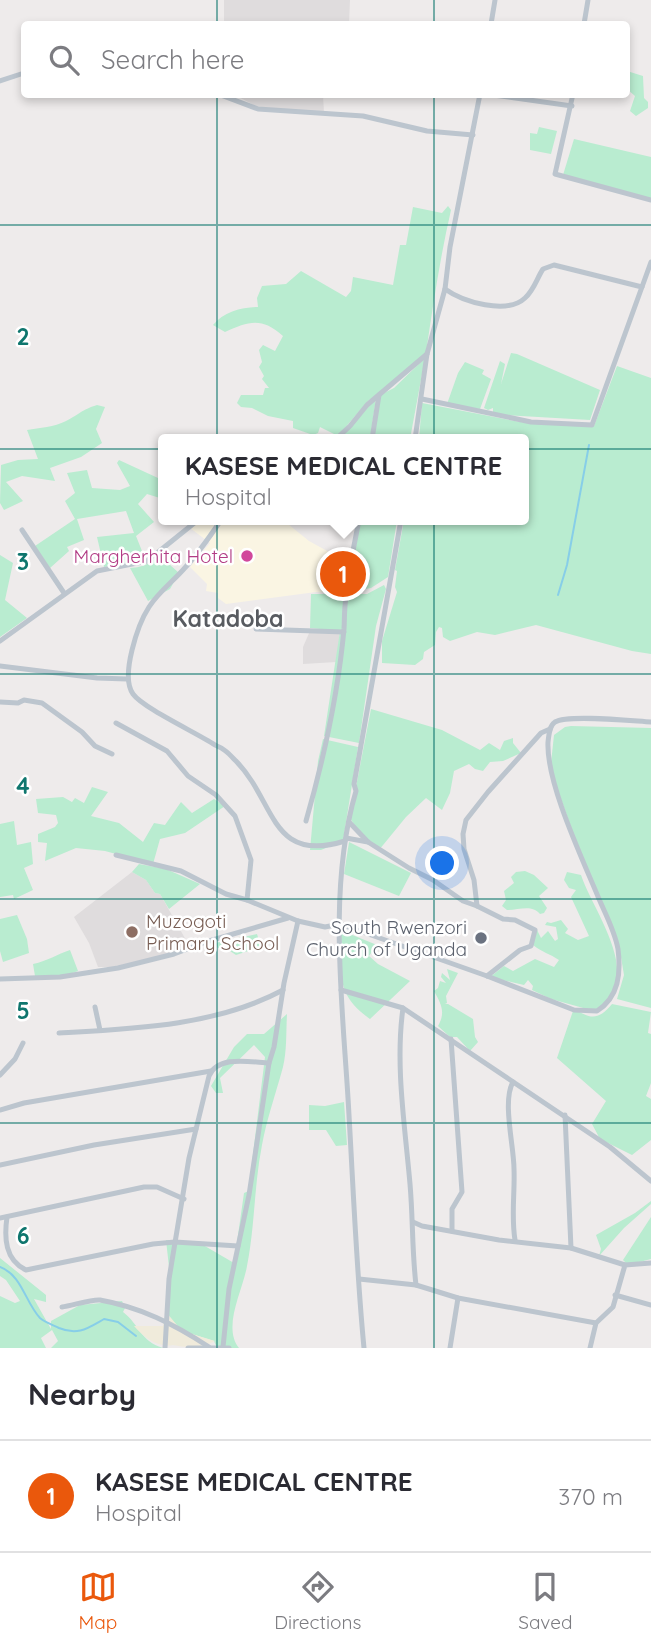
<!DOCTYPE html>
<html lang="en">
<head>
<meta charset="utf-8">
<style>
	:root { --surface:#fff; --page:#f2f2f3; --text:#2b2b33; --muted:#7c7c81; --line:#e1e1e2; --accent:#ea580c }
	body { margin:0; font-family:Quicksand,sans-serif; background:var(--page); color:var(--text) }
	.you { position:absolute; left:443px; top:864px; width:24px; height:24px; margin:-18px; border:5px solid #fff; border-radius:50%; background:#1a73e8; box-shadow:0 0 0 10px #1a73e833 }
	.badge { display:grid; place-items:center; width:46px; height:46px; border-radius:50%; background:var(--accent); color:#fff; font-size:23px; font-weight:700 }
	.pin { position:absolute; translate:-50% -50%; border:4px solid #fff; box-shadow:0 2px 7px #0006 }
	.popup { position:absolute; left:158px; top:434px; width:371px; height:91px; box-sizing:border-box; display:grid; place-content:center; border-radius:7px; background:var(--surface); filter:drop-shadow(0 2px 5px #0005); font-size:23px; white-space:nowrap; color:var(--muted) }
	.popup b { font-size:26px; color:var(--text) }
	.popup::after { content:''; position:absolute; left:50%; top:100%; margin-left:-14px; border:14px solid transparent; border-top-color:var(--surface) }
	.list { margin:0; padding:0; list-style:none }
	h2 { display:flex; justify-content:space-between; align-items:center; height:91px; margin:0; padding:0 28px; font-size:30px }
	h2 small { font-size:23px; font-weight:400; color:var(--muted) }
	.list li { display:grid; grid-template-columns:46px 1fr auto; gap:21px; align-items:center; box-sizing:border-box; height:112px; padding:0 28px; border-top:2px solid var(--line) }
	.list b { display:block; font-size:26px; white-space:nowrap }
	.list p { margin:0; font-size:23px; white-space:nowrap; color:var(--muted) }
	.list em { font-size:23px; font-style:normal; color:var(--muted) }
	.icon { flex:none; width:38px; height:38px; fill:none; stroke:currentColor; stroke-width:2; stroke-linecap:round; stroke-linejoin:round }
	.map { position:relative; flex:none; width:651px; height:1348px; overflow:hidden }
	.search { position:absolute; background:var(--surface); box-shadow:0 4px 10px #0003; left:21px; right:21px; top:21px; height:77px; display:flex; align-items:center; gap:18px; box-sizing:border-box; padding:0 24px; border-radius:7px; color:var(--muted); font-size:26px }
	.sheet { height:203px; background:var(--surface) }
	nav { display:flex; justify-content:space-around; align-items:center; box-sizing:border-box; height:98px; border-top:2px solid var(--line); background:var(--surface); font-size:19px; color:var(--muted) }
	nav a { display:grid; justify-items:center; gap:4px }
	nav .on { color:var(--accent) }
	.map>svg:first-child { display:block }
	.commercial { fill:#faf5e3 }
	.education { fill:#dfdcdd }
	.green { fill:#b9ecd0 }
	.sand { fill:#f0ebdb }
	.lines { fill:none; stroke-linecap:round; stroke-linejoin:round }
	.stream { stroke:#87cee8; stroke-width:2 }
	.street { stroke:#bcc5ce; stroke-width:5 }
	.grid { fill:none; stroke:#0f766e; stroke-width:2; stroke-opacity:0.55 }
	.hotel-dot { fill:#d1479c; stroke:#fff; stroke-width:2.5 }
	.education-dot { fill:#8d6e63; stroke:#fff; stroke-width:2.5 }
	.worship-dot { fill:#6b7280; stroke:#fff; stroke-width:2.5 }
	.labels { text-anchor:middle; stroke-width:5; stroke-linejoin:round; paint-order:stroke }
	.hotel-label { font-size:19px; fill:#b23c85; stroke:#fff; text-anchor:end }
	.education-label { font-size:19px; fill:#785e54; stroke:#fff; text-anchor:start }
	.worship-label { font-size:19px; fill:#5b616d; stroke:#fff; text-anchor:end }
	.quarter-label { font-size:23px; font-weight:bold; fill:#585b60; stroke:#fff }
	.grid-label { font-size:23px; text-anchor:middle; font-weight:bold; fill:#0f766e; stroke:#fff; stroke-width:5; stroke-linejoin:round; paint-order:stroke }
</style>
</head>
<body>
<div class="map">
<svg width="651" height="1348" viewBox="0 0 651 1348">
	<rect width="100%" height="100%" fill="#eeebeb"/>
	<polygon class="commercial" points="201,520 283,520 309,541 349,563 343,594 316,592 226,604 218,598 218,593 206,591 207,584 190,567 210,543 190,528"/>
	<g class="education">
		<polygon points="224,0 350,0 349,24 224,24"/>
		<polygon points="235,95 323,95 324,113 261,109"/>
		<polygon points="310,631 340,634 336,662 303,664 303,647"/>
		<polygon points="132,872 146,880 155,893 160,894 191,949 113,967 98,967 89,943 74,917"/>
	</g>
	<g class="green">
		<polygon points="627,71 643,76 644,98 648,102 648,108 636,116 630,111 635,96 627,89"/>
		<polygon points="539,127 557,131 551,154 530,150 530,133 537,134"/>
		<polygon points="574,139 651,157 651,199 563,175"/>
		<path d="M448,206L451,210C440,258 433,305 426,353L390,385L368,401L338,436L320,427L318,433L313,435L293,428V421L268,416L252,408L241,407L237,403L241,395H263L265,388H269L262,379L264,376L259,367L262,362L259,350L263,345L275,351L283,336C262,317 249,321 225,332L213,325C223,312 242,307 258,307L257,298L262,286L286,284L301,271L346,297L351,291L353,277L393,285L400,245H406L413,207L442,213Z"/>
		<polygon points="511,353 517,354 600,390 590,420 504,415 493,412 493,408 488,410 484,408 500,361 505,364 501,384"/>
		<polygon points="425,358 410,439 374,439 380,395 394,388"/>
		<polygon points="465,362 484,370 482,374 491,379 480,409 447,404 458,373"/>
		<polygon points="617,366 651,378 651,654 632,651 536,625 495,635 477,632 450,641 443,637 442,628 439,627 436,632 435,645 424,652 423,659 415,665 382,663 382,641 397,592 395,587 397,571 395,570 404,520 523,520 523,439 419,439 422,403 520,422 594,426"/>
		<polygon points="376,398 370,439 340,439"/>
		<path d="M97,405L105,407L96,429L102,443L81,457L50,468L55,481L22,476L6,482L23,501L4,510L0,503L1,465L18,460L38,459L27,430C40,428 54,427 66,421C80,414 81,410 97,405Z"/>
		<polygon points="119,460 158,478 163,471 163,499 147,494 138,504 154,522 136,536 146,561 104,567 97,537 134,533 126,511 77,519 84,540 67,547 69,551 50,568 35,546 75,519 65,501 75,493 67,473 87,470 92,488 120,490 130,486 117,463"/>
		<polygon points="360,520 397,520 388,577 371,588 354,591 349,587 349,580"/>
		<polygon points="0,555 13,563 5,600 27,618 0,637"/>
		<path d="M159,555L179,573L170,589L148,601L130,568C145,567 148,564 159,555Z"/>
		<polygon points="384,585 386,589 376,626 359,743 324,736 340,631 310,628 311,594 342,594 343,587 352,594 367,594"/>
		<polygon points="371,709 442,730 480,750 489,743 500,750 504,741 513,738 513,743 521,753 503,761 490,762 483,771 475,769 469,764 454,771 450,793 442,810 426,798 406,817 379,850 357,829 350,818"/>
		<polygon points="571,726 651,728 651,1008 617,999 624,975 621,957 581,855 555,782 551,763 554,735 565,727"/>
		<polygon points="323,739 358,747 343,841 321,850 310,850 318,761"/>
		<polygon points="92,787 108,792 91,816 119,823 143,842 154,823 165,825 181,802 192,813 214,799 225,806 185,833 160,839 153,864 105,851 76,848 45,861 47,843 38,842 38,834 55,827 58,823 56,815 38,813 36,799 63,797 72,802 75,798 84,803"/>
		<polygon points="14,821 17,845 31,842 33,864 24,868 33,890 14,899 13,895 0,897 0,824"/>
		<polygon points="349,842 411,873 399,896 344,874"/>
		<polygon points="139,864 166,869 200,884 169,909 160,894 155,893 146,880 132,872"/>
		<path d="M525,871L534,875L548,888L539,896L547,908L544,913L540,914C532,904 519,910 507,910L502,906L506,900L504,891L514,883L511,877L516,872Z"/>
		<path d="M567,872L581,875C592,908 633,961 611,997C608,1003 599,1007 594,1011L551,999L532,990L533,986L528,980L524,985L490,977L504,966L513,971L535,959L554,967L559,960C550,954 542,952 533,945L537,930L541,938L548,931L555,941L558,939L556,927L545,925L547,922L551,923L561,920L568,929L565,933L578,940L589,936L571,897L576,890L569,888L564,880Z"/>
		<polygon points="17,915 27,939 29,953 3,962 0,951 0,919"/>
		<path d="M345,932L377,945L369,956L378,964L410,981L370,1019C333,993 343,973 341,933Z"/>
		<polygon points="257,934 261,947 236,955 227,949 218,948 215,943"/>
		<path d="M70,950L78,971L64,976H35L33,964C48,961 57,954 70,950Z"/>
		<path d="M447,969L458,973L446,996L447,1003L445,1004H448L473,1019L475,1037L478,1042L470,1051L457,1037H450L438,1026C446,1012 441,1004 434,991L438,988L440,981L446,983L441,977L442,973L450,980Z"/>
		<path d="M612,1004L651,1012L648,1033L651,1034V1083L646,1096L651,1099V1140L632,1155L600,1139L592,1124L606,1101L557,1058L574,1008C590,1020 599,1020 612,1004Z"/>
		<path d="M287,1014C286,1031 287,1051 283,1067C276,1093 267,1118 262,1145C254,1185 255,1226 247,1266C243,1290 222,1327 239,1348H217L214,1341L182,1331L169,1318V1267L166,1240L198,1242L234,1263L244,1193L251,1190L252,1162L265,1057L254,1045L220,1078L223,1093H216L211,1086L234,1047L247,1034H264Z"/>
		<polygon points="344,1102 347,1145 336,1146 326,1130 309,1130 309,1105 325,1106"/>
		<polygon points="651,1201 651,1204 624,1228 599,1256 601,1249 596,1235 635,1213"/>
		<polygon points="651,1217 651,1259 628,1265 623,1260"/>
		<path d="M0,1258L46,1295V1302L34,1299L51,1329V1321L80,1305L122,1301L125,1308L123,1312C140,1325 140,1341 163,1348H51L58,1341L52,1330L41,1338L46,1348H0V1296L15,1303L20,1301L6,1280L0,1276Z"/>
	</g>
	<path class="sand" d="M166,1312L182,1331L215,1341C202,1348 187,1348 173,1345C157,1348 144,1337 134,1326H163Z"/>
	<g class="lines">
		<g class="stream">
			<polyline points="558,595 567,565 589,445"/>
			<path d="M0,1267C22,1275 25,1302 40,1318C44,1322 53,1325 59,1328C78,1336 88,1328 104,1319L118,1322L136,1336"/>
		</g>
		<g class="street">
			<polyline points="491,24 495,0"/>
			<polyline points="584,24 588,0"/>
			<polyline points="0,81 24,73"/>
			<polyline points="218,94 258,109 363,116 427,131 473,135"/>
			<polyline points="486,94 572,106"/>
			<polyline points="573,94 555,174 651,200"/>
			<path d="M445,289C463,302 507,315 525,298C534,290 537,278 543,269L554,265L642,287"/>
			<polyline points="422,399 531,422 592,425 651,262"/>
			<polyline points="336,439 350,426 367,405 427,354"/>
			<polyline points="372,439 379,395"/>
			<polyline points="415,439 427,354 445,289 450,247 480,94"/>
			<path d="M221,520C209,538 197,555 182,571C171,583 158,593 149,607C138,624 120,676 133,694C143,708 197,733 215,745C225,749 229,754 236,761C276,802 270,864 345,841"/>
			<polyline points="22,530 64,593"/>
			<polyline points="256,629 344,632"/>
			<polyline points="0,641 97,571 147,561 198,520"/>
			<polyline points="0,666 97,678 127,679"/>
			<polyline points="0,702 18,703 24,700 42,703 82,732 95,746 112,754"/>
			<polyline points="116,723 167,751 188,776 216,795 235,816 251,860 247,900"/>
			<path d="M306,821C324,758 338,694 344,629C345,613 343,594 353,582L351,561L359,520"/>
			<polyline points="349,822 368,842 409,868 433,880 463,901 477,906 503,919 515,920 535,930 531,946 520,950 487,976"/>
			<polyline points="346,838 368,842"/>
			<path d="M116,855L181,871L226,894L247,900L298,921L325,927L340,924L487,976L574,1010L597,1011C619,997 621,973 618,949C615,932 606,915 599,899C583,860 546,783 548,742C549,735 549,726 555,722C568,714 633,721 651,722"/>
			<polyline points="477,906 474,880 464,849 463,834 466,820 488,792 541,733 550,729"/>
			<polyline points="0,979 60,977 118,968 174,954 209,941 288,918"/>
			<polyline points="341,990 403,1008 610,1147 651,1181"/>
			<polyline points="95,1007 100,1030"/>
			<path d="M403,1008C395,1065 405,1126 410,1184C413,1218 412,1252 416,1285"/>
			<path d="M59,1033C133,1029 216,1026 283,990"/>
			<polyline points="451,1039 462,1192 452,1209 452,1231"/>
			<polyline points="0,1075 15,1059 23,1043"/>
			<path d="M513,1082C502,1101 514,1146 514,1169C515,1192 511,1216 515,1240"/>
			<polyline points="0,1110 24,1103 211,1071"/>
			<polyline points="565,1115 571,1248"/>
			<polyline points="0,1165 94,1145 196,1129"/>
			<path d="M7,1217C4,1238 5,1260 26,1270L153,1244L175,1242L238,1246"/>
			<polyline points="0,1218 144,1187 157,1187 184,1199"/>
			<polyline points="413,1222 422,1226 499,1240 571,1248 625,1265"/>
			<polyline points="359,1279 416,1285 458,1298 596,1323"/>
			<polyline points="615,1295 651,1305"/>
			<path d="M62,1307C71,1306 92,1299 100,1300C140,1307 174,1324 209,1347"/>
			<polyline points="223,1347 229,1289 249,1195 269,1063 274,1047 284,983 298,921"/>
			<path d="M165,1348L169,1279L189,1158L209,1076C218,1055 250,1062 269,1063"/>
			<polyline points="188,1348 229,1348"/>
			<path d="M364,1348C356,1265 353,1181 348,1098C342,1000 328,886 356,791L354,784L361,745L401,520"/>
			<polyline points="450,1348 458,1298"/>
			<polyline points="590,1348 596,1323 613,1307 625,1265 651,1263"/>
		</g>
	</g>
	<path class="grid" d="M217,0V24M434,0V24M217,94V1348M434,94V1348M0,225H651M0,449H651M0,674H651M0,899H651M0,1123H651"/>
	<circle class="hotel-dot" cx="247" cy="556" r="7"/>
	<circle class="education-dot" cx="132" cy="932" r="7"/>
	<circle class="worship-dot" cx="481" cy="938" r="7"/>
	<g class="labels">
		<g class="hotel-label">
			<text x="233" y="563">Margherhita Hotel</text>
		</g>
		<g class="education-label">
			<text x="146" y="928">Muzogoti<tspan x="146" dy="22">Primary School</tspan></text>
		</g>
		<g class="worship-label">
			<text x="467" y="934">South Rwenzori<tspan x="467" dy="22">Church of Uganda</tspan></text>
		</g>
		<g class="quarter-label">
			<text x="228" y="627">Katadoba</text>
		</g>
	</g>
	<g class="grid-label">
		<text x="23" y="345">2</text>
		<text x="23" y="570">3</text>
		<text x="23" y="794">4</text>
		<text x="23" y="1019">5</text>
		<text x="23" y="1244">6</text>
	</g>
</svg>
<div class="you"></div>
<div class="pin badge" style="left:343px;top:574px">1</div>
<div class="popup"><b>KASESE MEDICAL CENTRE</b>Hospital</div>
<div class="search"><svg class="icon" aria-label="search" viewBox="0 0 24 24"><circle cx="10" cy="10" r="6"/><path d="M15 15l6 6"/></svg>Search here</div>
</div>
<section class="sheet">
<h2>Nearby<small></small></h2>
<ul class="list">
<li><span class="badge">1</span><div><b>KASESE MEDICAL CENTRE</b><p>Hospital</p></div><em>370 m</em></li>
</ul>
</section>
<nav>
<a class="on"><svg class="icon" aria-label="map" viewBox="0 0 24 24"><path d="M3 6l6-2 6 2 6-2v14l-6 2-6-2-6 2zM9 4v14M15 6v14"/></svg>Map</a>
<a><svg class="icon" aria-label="directions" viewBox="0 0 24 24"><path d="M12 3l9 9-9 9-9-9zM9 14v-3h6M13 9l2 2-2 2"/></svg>Directions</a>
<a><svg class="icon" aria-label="saved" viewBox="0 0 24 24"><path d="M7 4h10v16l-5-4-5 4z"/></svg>Saved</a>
</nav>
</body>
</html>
